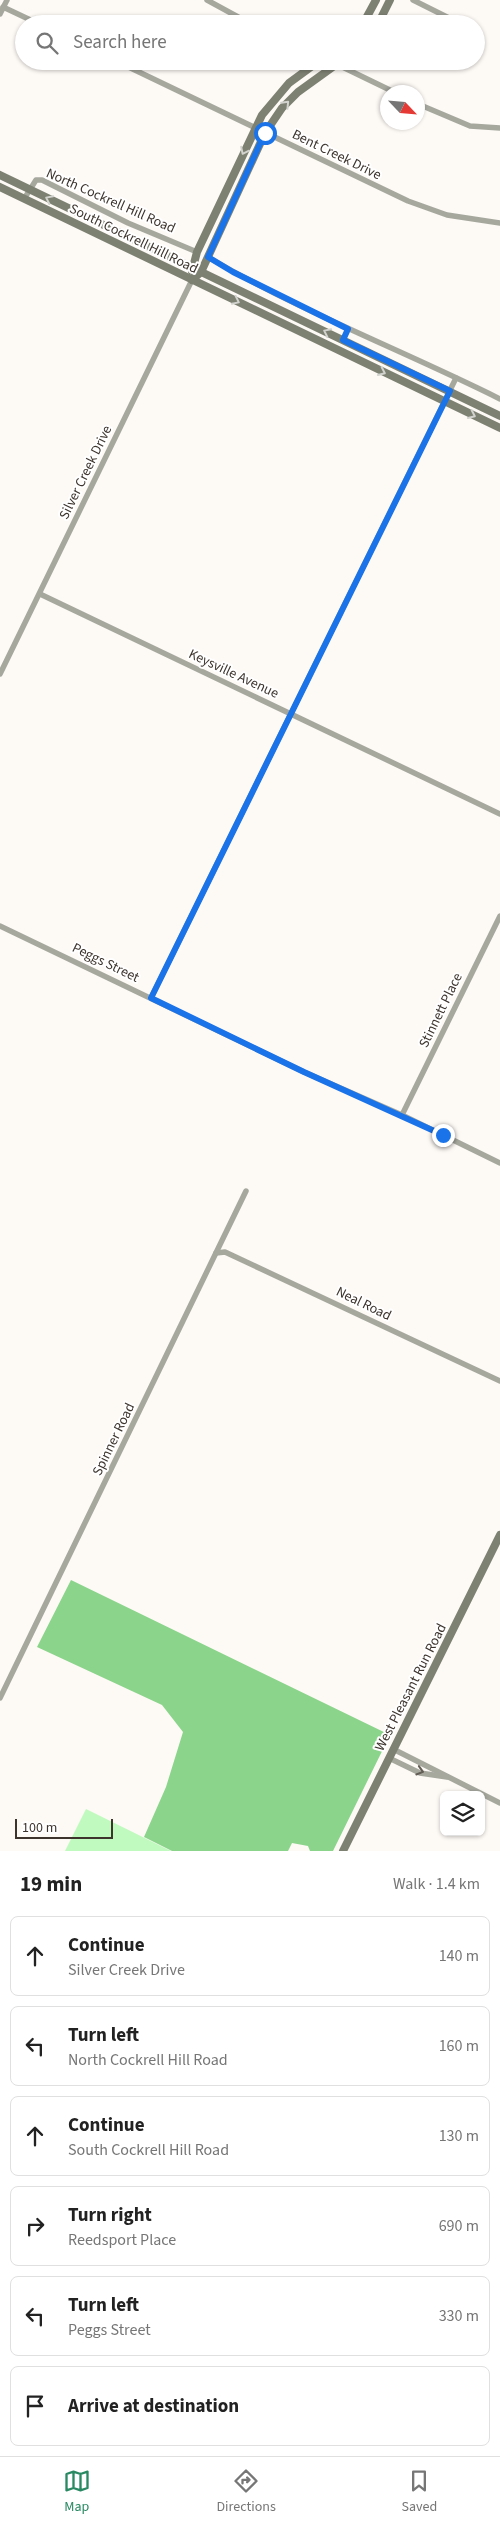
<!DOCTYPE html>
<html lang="en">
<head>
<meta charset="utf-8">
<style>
	:root { --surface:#fff; --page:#f2f2f2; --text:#222; --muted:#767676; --line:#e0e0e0; --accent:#288962 }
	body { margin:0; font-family:"Source Sans 3",sans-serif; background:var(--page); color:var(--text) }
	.controls { position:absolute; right:15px; bottom:15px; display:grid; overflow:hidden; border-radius:8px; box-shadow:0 1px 4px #0004 }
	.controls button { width:45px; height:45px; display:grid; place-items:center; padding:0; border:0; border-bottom:1px solid var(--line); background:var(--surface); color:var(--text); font:25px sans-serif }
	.compass { position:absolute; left:380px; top:85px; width:45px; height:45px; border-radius:50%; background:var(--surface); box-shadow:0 1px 4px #0004; rotate:116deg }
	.scale { position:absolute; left:15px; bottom:12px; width:98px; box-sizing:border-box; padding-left:5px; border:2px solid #3d342e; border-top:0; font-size:14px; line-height:18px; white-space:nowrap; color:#3d342e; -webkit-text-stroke:4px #fff; paint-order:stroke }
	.stop { position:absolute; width:15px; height:15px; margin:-11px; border:4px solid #1a73e8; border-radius:50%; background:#fff }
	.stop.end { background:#1a73e8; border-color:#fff; box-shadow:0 1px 5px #0008 }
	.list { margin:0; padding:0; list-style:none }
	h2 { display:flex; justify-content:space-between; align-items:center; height:65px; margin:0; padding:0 20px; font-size:21px }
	h2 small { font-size:16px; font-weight:400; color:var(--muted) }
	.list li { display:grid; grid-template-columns:32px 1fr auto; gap:15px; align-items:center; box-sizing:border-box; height:80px; margin:0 10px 10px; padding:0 10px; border:1px solid var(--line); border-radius:8px }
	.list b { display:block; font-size:19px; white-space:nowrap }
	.list p { margin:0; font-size:16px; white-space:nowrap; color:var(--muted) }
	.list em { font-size:16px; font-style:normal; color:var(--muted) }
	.icon { flex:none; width:28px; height:28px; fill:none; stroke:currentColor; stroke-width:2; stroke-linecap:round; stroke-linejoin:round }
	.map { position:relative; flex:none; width:500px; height:1851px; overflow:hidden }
	.search { position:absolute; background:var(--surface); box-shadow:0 1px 4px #0004; left:15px; right:15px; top:15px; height:55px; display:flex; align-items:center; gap:12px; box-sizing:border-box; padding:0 18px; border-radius:28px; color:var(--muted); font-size:19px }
	.sheet { height:605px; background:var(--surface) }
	nav { display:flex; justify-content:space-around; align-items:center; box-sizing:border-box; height:70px; border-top:1px solid var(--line); background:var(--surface); font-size:14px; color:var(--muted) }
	nav a { display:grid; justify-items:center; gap:2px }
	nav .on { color:var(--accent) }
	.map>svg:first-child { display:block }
	.green { fill:#c0fabf }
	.forest { fill:#8bd48b }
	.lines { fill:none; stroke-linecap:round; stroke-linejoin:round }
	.street { stroke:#a6a89e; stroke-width:5.5 }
	.secondary { stroke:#7d8172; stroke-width:8 }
	.oneway { stroke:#d2d3ce }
	.oneway2 { stroke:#625d55 }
	.route { stroke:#1a73e8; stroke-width:6 }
	.labels { text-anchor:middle; stroke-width:4; stroke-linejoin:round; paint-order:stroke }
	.street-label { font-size:14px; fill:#3d342e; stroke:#fff }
</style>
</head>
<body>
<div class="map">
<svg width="500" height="1851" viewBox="0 0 500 1851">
	<rect width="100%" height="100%" fill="#fdf9f5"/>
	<polygon class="green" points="86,1809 171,1851 65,1851"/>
	<polygon class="forest" points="71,1580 390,1735 333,1851 310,1851 308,1846 292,1843 288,1851 172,1851 144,1837 166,1787 183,1732 162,1705 37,1647"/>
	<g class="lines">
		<g class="street">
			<polyline points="207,0 251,24"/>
			<polyline points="413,0 461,24"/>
			<polyline points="3,7 39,24"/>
			<polyline points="0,14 7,0"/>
			<polyline points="116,61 408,201 447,215 500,223"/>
			<polyline points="330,61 394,92"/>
			<polyline points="418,104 470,126 500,128"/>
			<polyline points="24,199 36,180 42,180 128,223 197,252"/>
			<path d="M208,257C301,312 404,351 500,399"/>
			<polyline points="40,594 500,814"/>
			<polyline points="0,674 192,280"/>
			<polyline points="0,926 304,1072 402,1115 500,1163"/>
			<polyline points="151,998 456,378"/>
			<polyline points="402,1115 500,916"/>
			<polyline points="216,1253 225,1252 500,1381"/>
			<polyline points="0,1698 246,1191"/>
			<polyline points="393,1749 500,1803"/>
			<polyline points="389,1758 420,1773 447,1777"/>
		</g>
		<g class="secondary">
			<polyline points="363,24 376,0"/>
			<polyline points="378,24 390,0"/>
			<polyline points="0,175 500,416"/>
			<polyline points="0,187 500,428"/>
			<polyline points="192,271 197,252 262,115 289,83 319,61"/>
			<polyline points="192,280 201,272 265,133 282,108 298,92 341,61"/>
			<polyline points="343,1851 500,1535"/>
		</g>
	</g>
	<defs><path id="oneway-chevron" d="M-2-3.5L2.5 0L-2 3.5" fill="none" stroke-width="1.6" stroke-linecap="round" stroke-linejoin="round" transform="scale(1.25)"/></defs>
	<g class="oneway">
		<use href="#oneway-chevron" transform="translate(286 104) rotate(-46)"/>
		<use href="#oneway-chevron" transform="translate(244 151) rotate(116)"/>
		<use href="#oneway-chevron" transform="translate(49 199) rotate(-154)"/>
		<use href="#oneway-chevron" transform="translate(236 301) rotate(26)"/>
		<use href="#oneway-chevron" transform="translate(327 332) rotate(-154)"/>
		<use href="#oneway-chevron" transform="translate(382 372) rotate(25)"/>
		<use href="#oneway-chevron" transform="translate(472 415) rotate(25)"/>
	</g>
	<use class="oneway2" href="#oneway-chevron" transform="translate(420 1771) rotate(17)"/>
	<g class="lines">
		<polyline class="route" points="265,133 208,257 233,272 348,329 343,340 450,391 151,998 304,1072 443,1135"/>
	</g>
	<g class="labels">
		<g class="street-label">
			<text transform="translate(337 154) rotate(26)" y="5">Bent Creek Drive</text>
			<text transform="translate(111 200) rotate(24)" y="5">North Cockrell Hill Road</text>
			<text transform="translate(134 238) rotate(26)" y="5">South Cockrell Hill Road</text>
			<text transform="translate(85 472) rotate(-64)" y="5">Silver Creek Drive</text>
			<text transform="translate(234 673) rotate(25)" y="5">Keysville Avenue</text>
			<text transform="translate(106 962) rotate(26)" y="5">Peggs Street</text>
			<text transform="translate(440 1010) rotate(-64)" y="5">Stinnett Place</text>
			<text transform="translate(364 1303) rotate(26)" y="5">Neal Road</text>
			<text transform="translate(113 1439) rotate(-64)" y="5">Spinner Road</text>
			<text transform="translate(410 1687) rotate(-63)" y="5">West Pleasant Run Road</text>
		</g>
	</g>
</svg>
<div class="controls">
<button><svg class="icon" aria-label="layers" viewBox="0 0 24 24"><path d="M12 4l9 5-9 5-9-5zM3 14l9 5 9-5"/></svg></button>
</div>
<svg class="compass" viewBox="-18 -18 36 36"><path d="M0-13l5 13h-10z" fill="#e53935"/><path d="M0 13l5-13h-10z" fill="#767676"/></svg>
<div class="scale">100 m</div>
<div class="stop" style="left:265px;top:133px"></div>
<div class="stop end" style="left:443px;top:1135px"></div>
<div class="search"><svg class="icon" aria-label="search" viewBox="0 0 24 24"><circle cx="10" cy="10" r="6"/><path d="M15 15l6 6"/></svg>Search here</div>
</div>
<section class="sheet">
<h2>19 min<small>Walk · 1.4 km</small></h2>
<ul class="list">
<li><svg class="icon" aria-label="ahead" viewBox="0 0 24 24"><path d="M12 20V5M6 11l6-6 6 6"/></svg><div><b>Continue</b><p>Silver Creek Drive</p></div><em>140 m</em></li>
<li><svg class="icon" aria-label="left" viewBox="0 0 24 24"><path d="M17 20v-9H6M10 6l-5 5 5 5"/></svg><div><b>Turn left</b><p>North Cockrell Hill Road</p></div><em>160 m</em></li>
<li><svg class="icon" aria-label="ahead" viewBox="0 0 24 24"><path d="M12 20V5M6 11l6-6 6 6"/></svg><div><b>Continue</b><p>South Cockrell Hill Road</p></div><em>130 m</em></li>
<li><svg class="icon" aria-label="right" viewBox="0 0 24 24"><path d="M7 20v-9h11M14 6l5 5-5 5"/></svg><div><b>Turn right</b><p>Reedsport Place</p></div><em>690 m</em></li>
<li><svg class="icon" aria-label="left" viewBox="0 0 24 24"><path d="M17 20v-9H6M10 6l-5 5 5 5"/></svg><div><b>Turn left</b><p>Peggs Street</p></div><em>330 m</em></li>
<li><svg class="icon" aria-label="arrive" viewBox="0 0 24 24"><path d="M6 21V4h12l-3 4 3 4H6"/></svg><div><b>Arrive at destination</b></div></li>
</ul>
</section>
<nav>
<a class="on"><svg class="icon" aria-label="map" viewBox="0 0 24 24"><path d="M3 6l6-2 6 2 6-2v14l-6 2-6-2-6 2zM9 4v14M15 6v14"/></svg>Map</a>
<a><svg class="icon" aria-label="directions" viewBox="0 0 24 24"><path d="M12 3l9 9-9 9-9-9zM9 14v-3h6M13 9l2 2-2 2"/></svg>Directions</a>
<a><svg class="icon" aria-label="saved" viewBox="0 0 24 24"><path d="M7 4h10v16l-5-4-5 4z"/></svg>Saved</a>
</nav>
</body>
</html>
